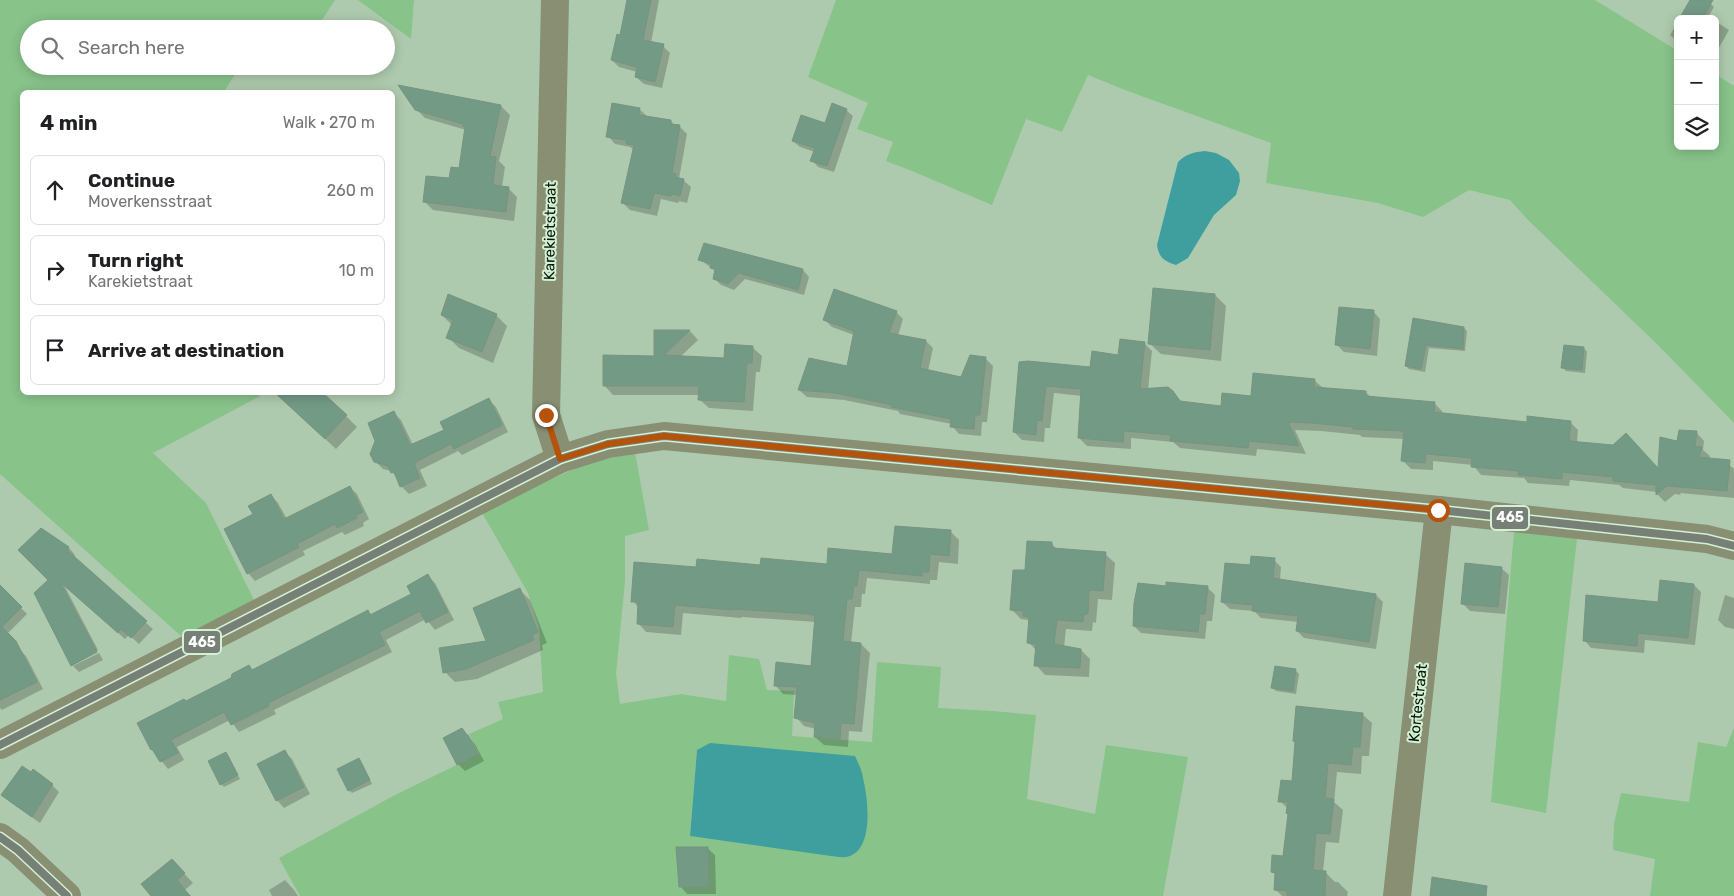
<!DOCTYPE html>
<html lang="en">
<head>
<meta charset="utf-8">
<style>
	:root { --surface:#fff; --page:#f6f6f6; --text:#202124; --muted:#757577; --line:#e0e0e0 }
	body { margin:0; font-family:Rubik,sans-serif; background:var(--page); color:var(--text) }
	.controls { position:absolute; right:15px; top:15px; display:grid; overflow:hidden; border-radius:8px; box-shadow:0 2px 12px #0003 }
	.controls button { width:45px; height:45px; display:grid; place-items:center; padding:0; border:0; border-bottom:1px solid var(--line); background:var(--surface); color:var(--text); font:25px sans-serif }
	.stop { position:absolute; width:15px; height:15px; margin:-11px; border:4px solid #b45309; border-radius:50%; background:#fff }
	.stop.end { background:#b45309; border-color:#fff; box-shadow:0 1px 5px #0008 }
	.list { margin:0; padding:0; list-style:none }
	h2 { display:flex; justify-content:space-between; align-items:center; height:65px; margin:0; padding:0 20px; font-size:21px }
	h2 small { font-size:16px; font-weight:400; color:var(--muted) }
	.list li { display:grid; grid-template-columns:32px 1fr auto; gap:15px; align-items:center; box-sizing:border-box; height:70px; margin:0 10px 10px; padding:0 10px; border:1px solid var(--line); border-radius:8px }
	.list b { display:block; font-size:19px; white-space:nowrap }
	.list p { margin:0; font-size:16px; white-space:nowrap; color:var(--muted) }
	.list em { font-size:16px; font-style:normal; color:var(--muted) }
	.icon { flex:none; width:28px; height:28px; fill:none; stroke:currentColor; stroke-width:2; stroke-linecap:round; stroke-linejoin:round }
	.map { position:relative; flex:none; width:1734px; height:896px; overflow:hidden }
	.search { position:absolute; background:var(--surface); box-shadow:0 2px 12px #0003; left:20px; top:20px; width:375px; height:55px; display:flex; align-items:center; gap:12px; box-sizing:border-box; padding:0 18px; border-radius:28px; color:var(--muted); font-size:19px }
	.panel { position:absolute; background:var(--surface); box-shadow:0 2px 12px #0003; left:20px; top:90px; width:375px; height:305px; border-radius:8px }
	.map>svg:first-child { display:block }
	.green { fill:#88c38a; fill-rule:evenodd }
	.water { fill:#3f9f9e }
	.shadow { fill:#0003 }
	.building { fill:#729a85; stroke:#789481 }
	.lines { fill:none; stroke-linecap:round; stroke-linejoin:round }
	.minor { stroke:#888f73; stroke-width:28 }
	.bus-1-casing { stroke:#d5f0d5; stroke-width:11 }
	.bus-1 { stroke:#768076; stroke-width:8 }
	.route { stroke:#b45309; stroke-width:6 }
	.labels { text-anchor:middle; stroke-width:4; stroke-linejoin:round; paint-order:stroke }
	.street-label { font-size:15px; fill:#051906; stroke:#d5f0d5 }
	.line-badge { stroke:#d5f0d5; stroke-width:2 }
	.badge-label { font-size:14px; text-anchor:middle; font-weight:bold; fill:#fff }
</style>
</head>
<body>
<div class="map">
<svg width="1734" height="896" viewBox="0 0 1734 896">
	<rect width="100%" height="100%" fill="#aecaae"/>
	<g class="green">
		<polygon points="0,0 335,0 316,29 29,29 29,66 240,66 224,92 22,92 22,392 255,392 260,396 153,453 206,503 255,602 181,636 0,474"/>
		<polygon points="358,0 414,0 411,39"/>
		<polygon points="836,0 1595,0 1678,51 1678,146 1715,146 1715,74 1734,86 1734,423 1658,345 1528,220 1510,200 1469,190 1423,217 1378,203 1266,183 1271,143 1125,90 1088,75 1062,132 1026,119 992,205 912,171 886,161 893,142 857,129 868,103 808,77"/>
		<path d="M635,452L649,530L625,536V581L616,674L620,704L681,694L726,701L729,655L759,659L767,690L794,691L792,736L872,742L877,662L941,667L938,708L993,711L1036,715L1027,799L1095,814L1106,745L1188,757L1163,896H300L279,858L395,795L479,754L469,734L503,719L498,702L543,692L539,628L528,593L481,511L594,460ZM697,750L846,857L690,836Z"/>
		<polygon points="1514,532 1577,539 1546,813 1491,802"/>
		<polygon points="1734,728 1734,896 1650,896 1655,859 1613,850 1614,824 1621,793 1689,802 1698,742 1726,747"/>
	</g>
	<g class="water">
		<path d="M1205,151L1216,153L1229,160L1239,173L1240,181L1236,195L1214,215L1188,258L1176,265C1164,261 1159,258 1157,245L1178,162C1186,154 1194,152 1205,151Z"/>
		<path d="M710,743L855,756C858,763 862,770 863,778C868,798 875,852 846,857C841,858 835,856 831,856L690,836L697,750Z"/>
	</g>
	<g class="shadow">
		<polygon points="629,0 659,0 651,43 663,46 670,53 662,88 644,84 636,77 637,72 619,67 612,60 621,36"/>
		<polygon points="1691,0 1704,0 1711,4 1714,7 1708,17 1711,19 1680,19"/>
		<polygon points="1715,21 1729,30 1716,53 1715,53"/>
		<polygon points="1678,22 1678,42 1670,35"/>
		<polygon points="501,106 510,115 499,161 505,167 502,187 508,188 517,197 514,221 433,210 424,201 460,169 466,130 425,118 416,109"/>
		<polygon points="639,109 647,116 671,121 675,126 679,126 687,134 679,179 683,180 691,187 687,203 679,201 678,203 661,199 657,216 630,210 623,203 634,150 630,147 615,144 608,136"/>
		<polygon points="846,110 853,116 834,172 818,167 812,160 815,152 800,147 793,141 825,125"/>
		<polygon points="704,245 803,270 809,277 804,295 745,279 734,290 721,285 714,278 716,272 700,259"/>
		<polygon points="1215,295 1226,306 1221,361 1161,354 1149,343"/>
		<polygon points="1373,311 1380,319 1377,356 1344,352 1337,345"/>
		<polygon points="896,312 903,319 898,336 926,341 933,348 928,371 961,378 985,358 993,366 987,422 982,422 981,436 959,434 952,426 952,424 900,414 898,411 844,400 807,397 799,390 848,368 854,335 832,327 824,319"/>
		<polygon points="442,315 496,315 507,326 493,363 459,348 448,337 452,325"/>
		<polygon points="1414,319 1464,328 1467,331 1465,351 1429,348 1425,372 1409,369 1406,366"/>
		<polygon points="655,331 690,331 698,340 680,357 725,360 752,347 762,356 760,372 756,372 753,411 709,408 699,399 700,395 613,395 604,385 655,357"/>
		<polygon points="1144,343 1152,351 1148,390 1172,392 1183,403 1222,407 1314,380 1323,388 1365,392 1371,397 1434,403 1442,411 1442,415 1528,423 1570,422 1578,430 1577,443 1659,470 1678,442 1696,432 1704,441 1703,450 1710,456 1709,459 1725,461 1734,469 1734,498 1680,493 1681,495 1675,494 1665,502 1657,494 1657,492 1623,488 1619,485 1570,480 1569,486 1528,483 1524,478 1481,475 1473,465 1433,461 1433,470 1411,469 1403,461 1404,439 1362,437 1360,435 1321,431 1295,430 1306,454 1257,449 1256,456 1180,448 1173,442 1131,438 1131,449 1087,446 1079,438 1082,396 1054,393 1050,428 1045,428 1044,442 1022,440 1014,432 1021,363 1091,368"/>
		<polygon points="1584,348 1587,352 1585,373 1566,371 1563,368"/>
		<polygon points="275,392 346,416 357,427 336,449"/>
		<polygon points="489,400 496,407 508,432 462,455 458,451 420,470 427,486 409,494 401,486 398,479 391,471 383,469 375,461 394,413 401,420 413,445 446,431"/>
		<polygon points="349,487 357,494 369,519 363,523 364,526 345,535 342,532 303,551 305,555 255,581 248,573 254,515 271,495 278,503 287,519"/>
		<polygon points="41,529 69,548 75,555 73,558 153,629 139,644 129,635 125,639 64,585 98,650 72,665 50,580"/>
		<polygon points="951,532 959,540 958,564 939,562 937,580 930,580 930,584 867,578 865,594 862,594 861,607 855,607 851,643 861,644 870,653 862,732 849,731 848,747 824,745 815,737 816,729 804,726 796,717 797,695 783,694 775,685 812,667 816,622 742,617 741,618 683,613 681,635 646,632 638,623 639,608 633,601 697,569 828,566 893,555"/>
		<polygon points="1052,544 1058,550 1105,554 1115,563 1112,600 1098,599 1096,623 1093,622 1092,631 1066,629 1064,647 1081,650 1090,659 1089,677 1045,675 1036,665 1037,651 1028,642 1030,622 1028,620 1021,619 1012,610 1027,571"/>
		<polygon points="1274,560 1281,567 1280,580 1376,595 1383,602 1376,649 1304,638 1297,631 1298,622 1261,618 1254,611 1230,609 1222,602 1251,567"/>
		<polygon points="1501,568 1509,575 1505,614 1470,611 1462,603"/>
		<polygon points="428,576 435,583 454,620 435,630 426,619 386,640 392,652 274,710 276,714 239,732 230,720 177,747 184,760 168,769 152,749 186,702 233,679 249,666 253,670 368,611 372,615 413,594"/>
		<polygon points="1694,585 1701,592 1695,645 1645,640 1644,653 1591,648 1584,640"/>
		<polygon points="0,587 27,614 2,639 0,637"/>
		<polygon points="1207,587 1215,595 1212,621 1207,621 1205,639 1141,633 1134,626 1167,588"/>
		<polygon points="519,589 530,600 547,643 542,645 543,650 477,679 455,682 445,672 488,642"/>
		<polygon points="1725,595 1734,598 1734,629 1725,627 1718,620"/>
		<polygon points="19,649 26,656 43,689 2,710 0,708 0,659"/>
		<polygon points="99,653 103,660 79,672 73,666"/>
		<polygon points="1295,670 1299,674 1296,694 1276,691 1272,688"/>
		<polygon points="1362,714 1372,723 1369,756 1362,756 1361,774 1337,772 1334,802 1343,810 1339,843 1326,842 1323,872 1325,872 1335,882 1338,882 1348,892 1347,896 1282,896 1275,889 1276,875 1272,871 1284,858 1289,814 1288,809 1280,801 1293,782"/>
		<polygon points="462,729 475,744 484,761 465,771 458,764"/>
		<polygon points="285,752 292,759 310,794 284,808 277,800"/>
		<polygon points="226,753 229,757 240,779 224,787 221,784"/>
		<polygon points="359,760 362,763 372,784 352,793 349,790"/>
		<polygon points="52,785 59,792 40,823 10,802 3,794"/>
		<polygon points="707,848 715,855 716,894 687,894 680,886"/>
		<polygon points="181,870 193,883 185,890 191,896 152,896"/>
		<polygon points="285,880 294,890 298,896 272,896 269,890"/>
	</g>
	<g class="building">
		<polygon points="627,0 651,0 643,40 664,44 655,82 635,77 637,67 611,60 617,34 620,35"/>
		<polygon points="1690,0 1713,0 1702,19 1679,19"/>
		<polygon points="398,85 501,105 490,156 496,157 493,185 509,187 506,212 423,202 426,176 449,178 451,167 459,168 465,127 463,126 463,124 415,110"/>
		<polygon points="612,103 640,108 639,115 671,120 671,124 680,125 672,173 676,174 675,177 684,179 680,196 672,194 671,196 654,193 650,209 621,203 634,145 626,144 626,140 606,137"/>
		<polygon points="832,103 847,109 827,166 810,161 815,148 792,141 801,115 825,123"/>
		<polygon points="704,243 803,269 798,290 739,273 728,284 713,279 715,269 710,268 711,264 698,260"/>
		<polygon points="1153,288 1215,294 1210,350 1148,344"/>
		<polygon points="834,289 897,311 889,333 926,340 920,368 961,377 970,355 986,357 980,415 975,415 974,429 950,427 951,419 891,407 892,405 835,393 798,390 809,358 847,366 854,331 823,320"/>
		<polygon points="448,294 497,314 482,352 446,338 453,320 441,315"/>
		<polygon points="1339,307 1374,310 1370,349 1335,345"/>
		<polygon points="1413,318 1464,327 1463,349 1426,345 1421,369 1405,366"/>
		<polygon points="654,330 690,330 664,355 724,358 725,344 753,346 752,363 747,363 744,402 698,400 699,386 603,386 603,355 654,356"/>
		<polygon points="1120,339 1145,342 1140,389 1168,387 1173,391 1180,401 1221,406 1222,393 1251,396 1253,373 1315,379 1314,387 1366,391 1366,396 1435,402 1434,412 1527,422 1527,416 1571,421 1569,441 1613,445 1626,433 1658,468 1660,437 1677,441 1679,430 1697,431 1695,446 1702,447 1699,457 1730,460 1727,491 1667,486 1656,495 1656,485 1613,481 1613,477 1562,472 1562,479 1518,475 1519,471 1471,467 1472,458 1426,454 1425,463 1401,461 1404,431 1353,429 1353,427 1312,423 1288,422 1299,446 1249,441 1248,448 1170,441 1171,435 1124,431 1123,442 1078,438 1081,389 1046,386 1042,421 1037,420 1036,435 1013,432 1019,362 1028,361 1090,367 1092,351 1118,355"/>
		<polygon points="1564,345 1584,347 1582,370 1561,368"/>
		<polygon points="274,392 322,392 347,415 325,439"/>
		<polygon points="489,398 502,425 454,449 451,444 414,463 420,478 400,487 394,472 391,473 388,466 374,462 370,454 375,441 368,423 394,411 410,445 444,430 440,422"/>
		<polygon points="350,486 363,512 356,515 357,518 337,528 335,524 297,544 299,547 247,574 224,529 253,514 248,506 271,494 284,519"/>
		<polygon points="895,526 951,530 949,556 930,554 929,572 922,572 922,576 859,570 857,586 854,586 852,599 847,599 843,641 861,643 854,724 841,723 840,739 814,737 815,723 794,718 797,687 774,686 776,662 811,666 815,615 810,615 810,614 733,609 733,610 675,605 673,627 637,624 638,602 631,602 634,562 696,567 697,559 760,565 761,558 827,564 828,548 892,554"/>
		<polygon points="41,528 69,547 67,550 147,621 131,638 121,629 118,633 60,582 97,652 71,666 34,593 48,580 18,550"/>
		<polygon points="1027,541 1052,542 1052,548 1106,552 1103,591 1089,590 1088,614 1084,614 1083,622 1057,620 1054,644 1081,649 1080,668 1034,666 1036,644 1027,643 1029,617 1023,616 1023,611 1010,610 1013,570 1025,570"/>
		<polygon points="1251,556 1275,558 1273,578 1376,594 1369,642 1296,631 1298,616 1252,611 1253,605 1221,602 1225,563 1250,565"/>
		<polygon points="1465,563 1502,567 1498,607 1461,604"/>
		<polygon points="428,574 448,612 426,623 420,611 379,632 385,645 268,703 269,706 231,725 224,712 171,740 178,753 160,762 152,749 151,750 137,723 184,699 186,701 231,678 232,674 249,665 252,670 368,610 370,615 411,594 407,586"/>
		<polygon points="1660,580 1694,584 1688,638 1638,633 1637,646 1583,641 1586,595 1658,602"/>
		<polygon points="1166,582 1208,586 1205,614 1200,614 1198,632 1133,626 1134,603 1138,583 1166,586"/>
		<polygon points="0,585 22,607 2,627 16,641 37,682 0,700"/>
		<polygon points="520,588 538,632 532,635 534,640 466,669 443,673 439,648 486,641 473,608"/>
		<polygon points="1275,666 1296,669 1293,691 1271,688"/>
		<polygon points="1296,706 1363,713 1360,747 1353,747 1351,765 1328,763 1325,798 1334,799 1330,834 1316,833 1313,870 1326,871 1325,896 1287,896 1287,891 1274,890 1275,873 1271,872 1272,855 1283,856 1288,814 1286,813 1288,802 1278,802 1281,780 1292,781 1295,742 1293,741"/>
		<polygon points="462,728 467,735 468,735 478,754 457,765 443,738"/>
		<polygon points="285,750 304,787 276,801 257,764"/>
		<polygon points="226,752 238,775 220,785 208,761"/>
		<polygon points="359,758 370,780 348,791 337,769"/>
		<polygon points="22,766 31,772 33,769 53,784 32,817 1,795"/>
		<polygon points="676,847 708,847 709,887 679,887"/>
		<polygon points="172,859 185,873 177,880 190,896 151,896 141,884"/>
		<polygon points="1432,877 1487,886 1486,896 1430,896"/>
	</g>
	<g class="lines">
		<g class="minor">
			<polyline points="555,0 546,415 560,459"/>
			<polyline points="0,745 560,459 608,444 664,436 1439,510 1707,539 1734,546"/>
			<polyline points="0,837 18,850 67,896"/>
			<polyline points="1397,896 1439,510"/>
		</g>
		<g class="bus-1-casing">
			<g id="bus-1">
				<polyline points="0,745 560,459 608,444 664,436 1439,510 1707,539 1734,546"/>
				<polyline points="0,837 18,850 67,896"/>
			</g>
		</g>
		<use href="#bus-1" class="bus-1"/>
	</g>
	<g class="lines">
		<polyline class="route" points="546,415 560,459 608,444 664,436 1438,510"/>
	</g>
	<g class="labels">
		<g class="street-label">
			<text transform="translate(550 231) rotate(-89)" y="5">Karekietstraat</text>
			<text transform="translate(1418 703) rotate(-84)" y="5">Kortestraat</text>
		</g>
	</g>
	<g class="line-badge">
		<rect x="1491" y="506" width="38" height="24" rx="5" fill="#768076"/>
		<rect x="183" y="630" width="38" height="24" rx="5" fill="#768076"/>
	</g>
	<g class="badge-label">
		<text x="1510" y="522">465</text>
		<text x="202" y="647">465</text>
	</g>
</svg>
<div class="controls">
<button>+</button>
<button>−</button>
<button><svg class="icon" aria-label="layers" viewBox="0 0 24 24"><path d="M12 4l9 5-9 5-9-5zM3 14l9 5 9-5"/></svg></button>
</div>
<div class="stop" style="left:1438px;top:510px"></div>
<div class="stop end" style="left:546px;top:415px"></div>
<div class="search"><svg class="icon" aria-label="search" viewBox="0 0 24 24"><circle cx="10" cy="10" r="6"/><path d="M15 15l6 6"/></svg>Search here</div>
<section class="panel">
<h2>4 min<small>Walk · 270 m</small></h2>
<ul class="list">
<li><svg class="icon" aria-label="ahead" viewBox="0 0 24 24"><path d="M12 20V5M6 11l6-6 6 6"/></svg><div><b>Continue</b><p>Moverkensstraat</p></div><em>260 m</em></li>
<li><svg class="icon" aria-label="right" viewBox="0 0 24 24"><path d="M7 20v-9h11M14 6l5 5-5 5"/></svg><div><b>Turn right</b><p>Karekietstraat</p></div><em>10 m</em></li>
<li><svg class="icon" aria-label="arrive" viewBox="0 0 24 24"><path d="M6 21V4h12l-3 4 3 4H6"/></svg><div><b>Arrive at destination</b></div></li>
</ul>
</section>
</div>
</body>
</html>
